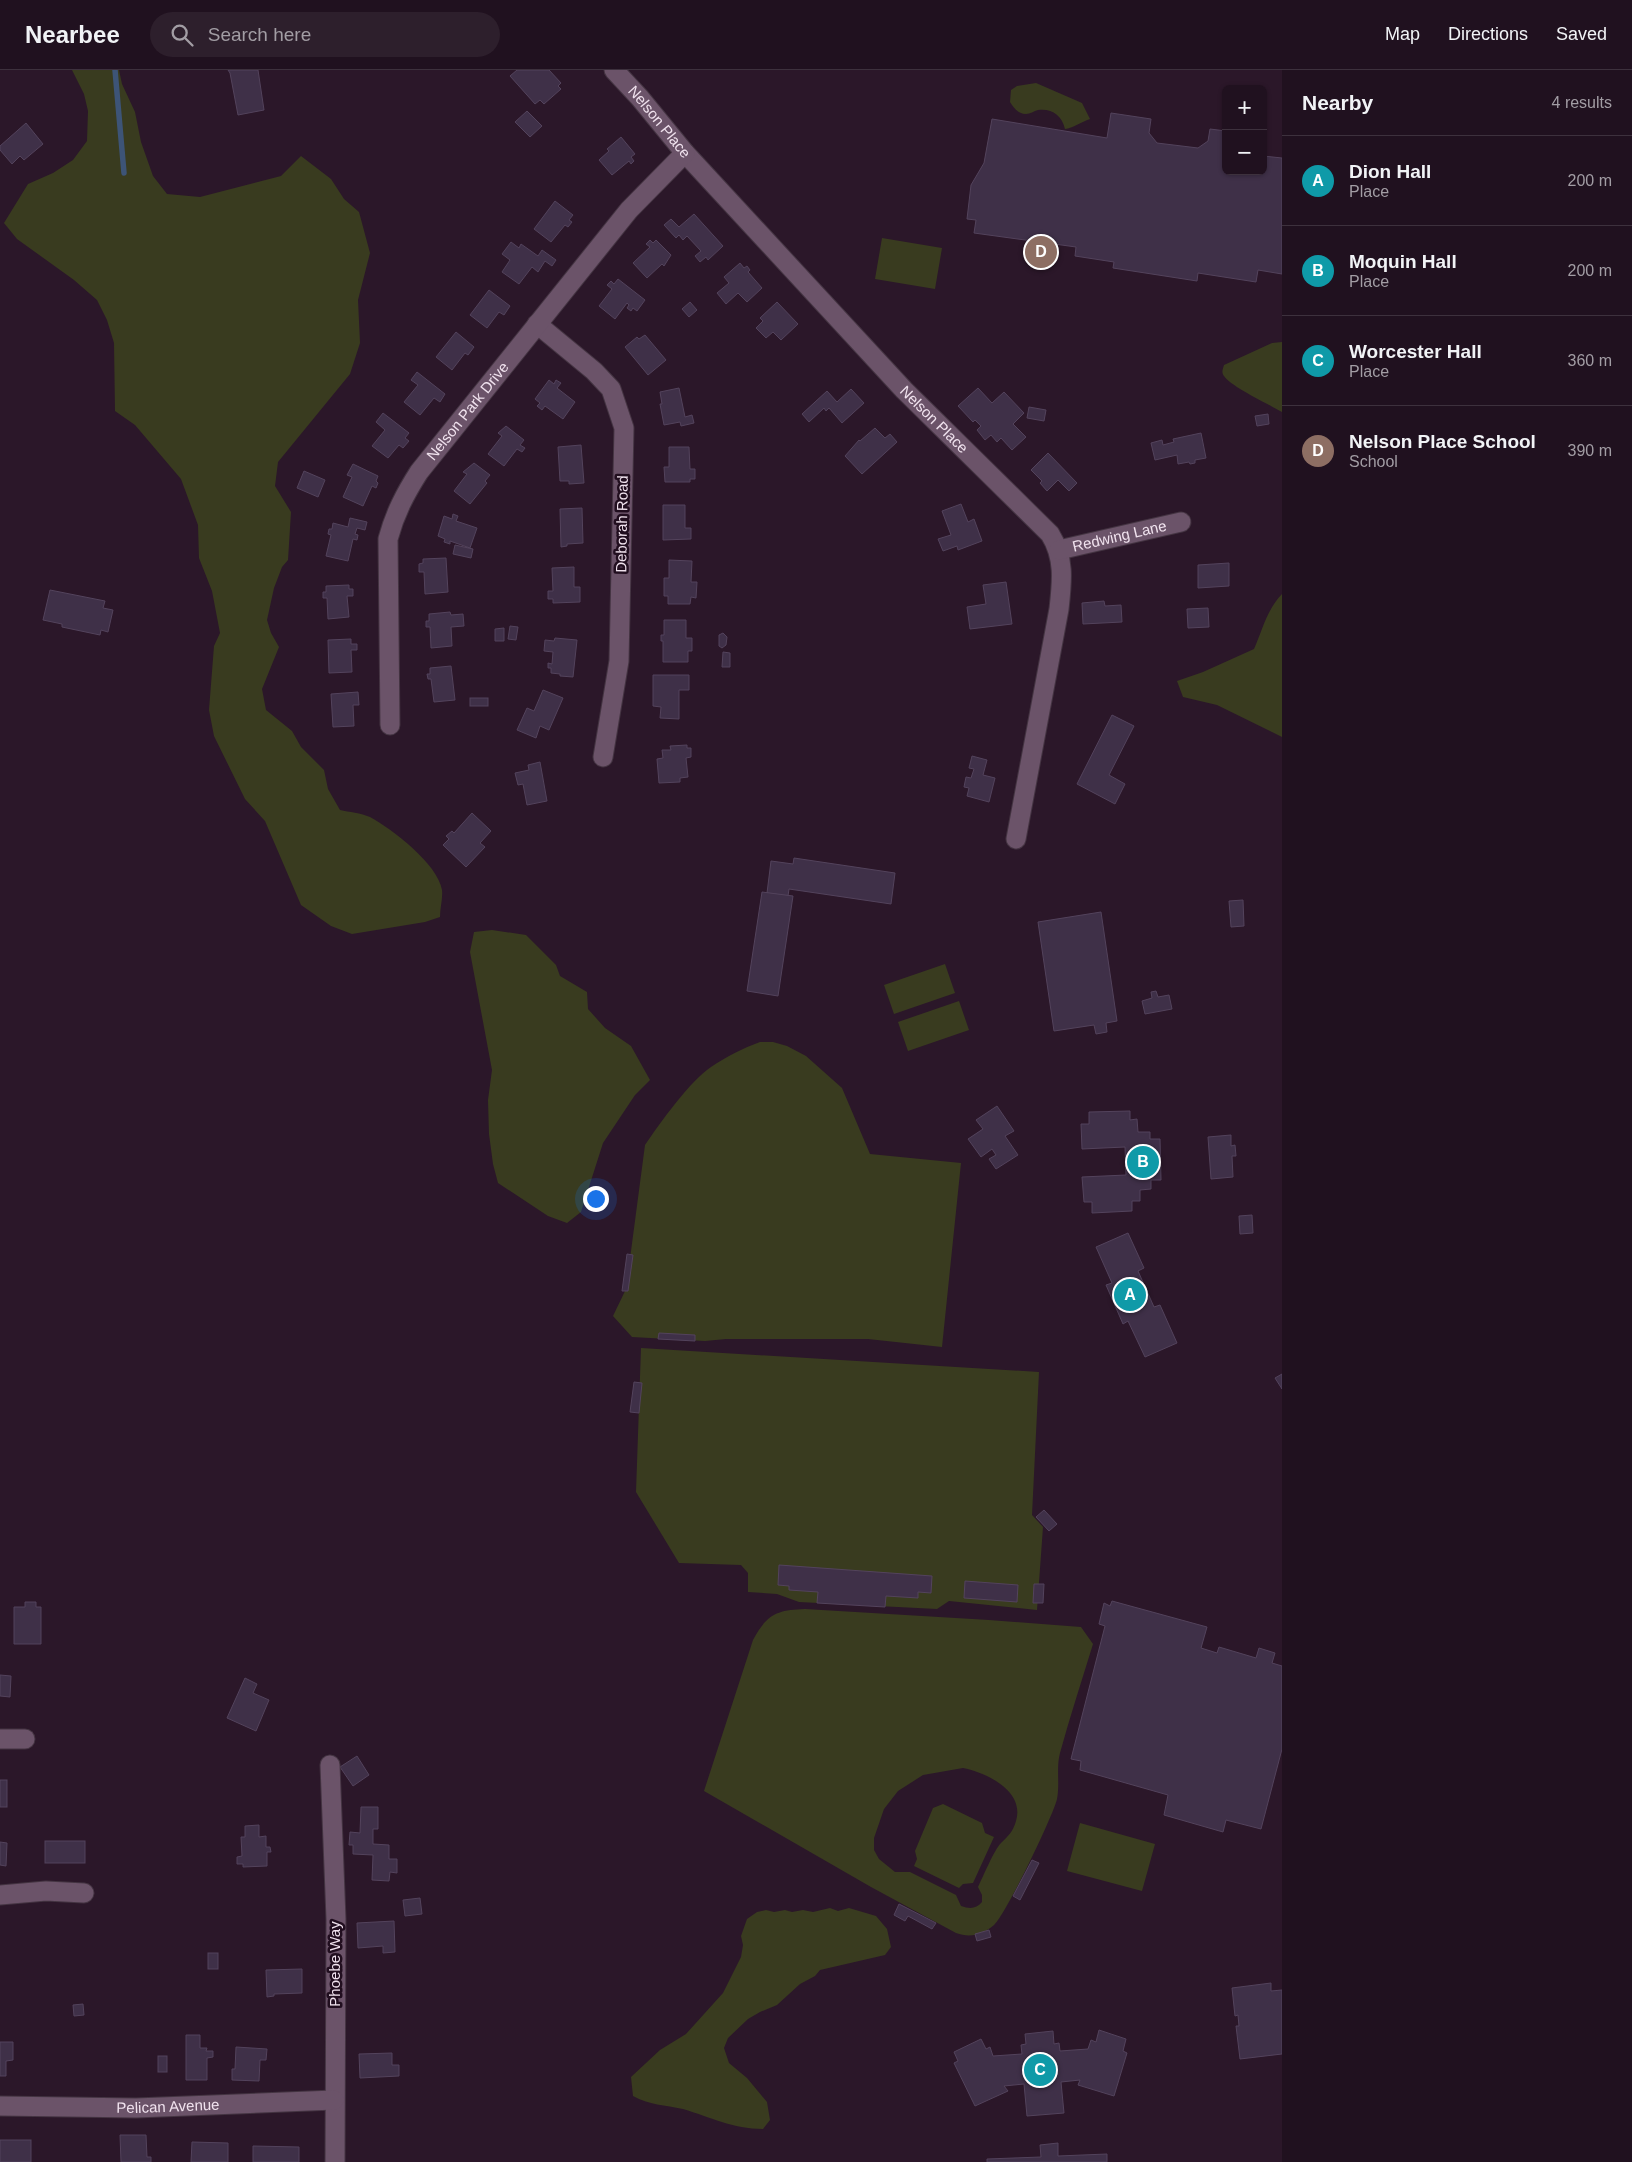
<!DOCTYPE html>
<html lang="en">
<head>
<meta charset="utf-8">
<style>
	:root { --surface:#20111f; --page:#2d1f2c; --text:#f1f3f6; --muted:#a29da4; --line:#3d313d; --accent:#2563eb }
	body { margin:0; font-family:Arial,sans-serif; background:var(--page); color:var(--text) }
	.controls { position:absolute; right:15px; top:15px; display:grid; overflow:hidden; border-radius:8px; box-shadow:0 1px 4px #0004 }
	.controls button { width:45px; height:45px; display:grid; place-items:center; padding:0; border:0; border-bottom:1px solid var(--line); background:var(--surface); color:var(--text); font:25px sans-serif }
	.you { position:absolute; left:595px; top:1128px; width:18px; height:18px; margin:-12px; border:4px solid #fff; border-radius:50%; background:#1a73e8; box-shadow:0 0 0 8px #1a73e833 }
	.badge { display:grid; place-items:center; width:32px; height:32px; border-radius:50%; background:var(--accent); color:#fff; font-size:16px; font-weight:700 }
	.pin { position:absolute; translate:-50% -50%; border:2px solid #fff; box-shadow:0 1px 5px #0006 }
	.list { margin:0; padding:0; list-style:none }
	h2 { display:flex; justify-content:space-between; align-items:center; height:65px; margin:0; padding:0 20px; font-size:21px }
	h2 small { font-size:16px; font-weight:400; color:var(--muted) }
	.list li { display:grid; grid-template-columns:32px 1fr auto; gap:15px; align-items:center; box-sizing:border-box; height:90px; padding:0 20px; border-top:1px solid var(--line) }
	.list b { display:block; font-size:19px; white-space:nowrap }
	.list p { margin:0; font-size:16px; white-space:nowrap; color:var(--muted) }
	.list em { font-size:16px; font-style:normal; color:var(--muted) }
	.icon { flex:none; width:28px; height:28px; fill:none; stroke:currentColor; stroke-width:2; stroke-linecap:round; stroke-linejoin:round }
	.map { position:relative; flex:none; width:1282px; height:2092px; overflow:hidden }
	header { display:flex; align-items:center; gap:30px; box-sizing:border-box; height:70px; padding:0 25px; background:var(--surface); border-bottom:1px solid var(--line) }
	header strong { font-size:24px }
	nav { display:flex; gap:28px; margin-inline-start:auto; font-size:18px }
	.search { width:350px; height:45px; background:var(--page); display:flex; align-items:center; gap:12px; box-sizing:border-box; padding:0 18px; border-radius:28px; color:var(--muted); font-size:19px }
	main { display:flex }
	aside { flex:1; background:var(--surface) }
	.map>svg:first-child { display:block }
	.green { fill:#393b1f; fill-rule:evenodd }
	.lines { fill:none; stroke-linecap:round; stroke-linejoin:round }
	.stream { stroke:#3d5477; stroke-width:5.5 }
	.building { fill:#3f3048; stroke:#53435c }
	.minor-casing { stroke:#443442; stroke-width:21 }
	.minor { stroke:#6b5369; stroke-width:19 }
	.labels { text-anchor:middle; stroke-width:5; stroke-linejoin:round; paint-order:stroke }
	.street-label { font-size:15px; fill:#f0e2ee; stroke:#210e1f }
</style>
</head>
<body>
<header>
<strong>Nearbee</strong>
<div class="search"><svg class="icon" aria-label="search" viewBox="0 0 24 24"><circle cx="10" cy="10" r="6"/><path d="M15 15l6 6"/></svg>Search here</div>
<nav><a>Map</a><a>Directions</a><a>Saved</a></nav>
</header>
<main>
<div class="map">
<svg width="1282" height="2092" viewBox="0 0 1282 2092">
	<rect width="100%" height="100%" fill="#2b1729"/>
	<g class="green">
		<path d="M72,0H119L122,14L135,42L141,72L153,106L167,124L200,127L281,106L301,86L331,109L344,129L359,142L370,183L358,230L360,273L350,304L278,392L275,416L291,442L288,490L282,497L274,518L267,550L271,563L279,577L262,619L266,640L292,661L301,677L324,700L328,719L340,740C349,742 361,743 370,747C392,759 438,794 442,820C443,828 440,838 440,847L425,852L352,864L331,856L301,835L265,751L245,729L214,666L209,640L214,576L220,563L212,521L199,488L198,455L181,409L135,355L115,341L114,273L107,250L97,230L74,210L17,169L4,153L28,114L53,103L73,90L87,71L88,41L84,24Z"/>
		<path d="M1036,13L1082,33L1090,49C1081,52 1073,58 1065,59C1062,45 1051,38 1038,40C1034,41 1030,44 1026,44C1018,44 1014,38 1010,32L1011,20L1017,16Z"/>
		<polygon points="882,168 942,178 935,219 875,209"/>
		<path d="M1282,272V342C1270,335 1230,316 1224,306C1221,302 1223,299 1224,295L1272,273Z"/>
		<path d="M1282,524V667L1217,635L1183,627L1177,611L1203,602L1254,579C1263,559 1266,541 1282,524Z"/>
		<polygon points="492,860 526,865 556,895 560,906 587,922 588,939 605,958 631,976 650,1010 635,1025 603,1073 581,1142 567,1153 548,1146 498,1113 493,1094 489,1064 488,1030 492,1000 470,882 474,862"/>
		<polygon points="945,894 955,923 894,944 884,915"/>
		<polygon points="959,931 969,960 908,981 898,952"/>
		<path d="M760,972H773L787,976L806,986L842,1018L870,1084L961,1093L942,1277L868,1269H726L705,1271L632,1267L613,1246L626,1219L645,1075C660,1053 690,1011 711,997C726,987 743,978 760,972Z"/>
		<polygon points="641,1278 1039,1302 1032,1445 1043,1457 1037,1540 949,1531 937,1539 799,1532 777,1524 748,1522 748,1503 741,1495 679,1493 636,1422"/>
		<path d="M805,1539L989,1550L1081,1557L1093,1574C1082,1610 1070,1646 1060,1683C1056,1698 1060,1714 1057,1729C1054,1744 1005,1846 994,1855C982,1865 970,1868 956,1863L871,1817L704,1721L753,1570C767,1544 777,1540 805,1539ZM963,1698C987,1703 1025,1721 1016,1751C1013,1762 1008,1766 1001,1773C994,1780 983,1807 978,1817L982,1825V1832C976,1839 970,1839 961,1836L956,1825L910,1802H895L879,1789L874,1780V1768L884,1739L898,1721L923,1705Z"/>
		<polygon points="943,1734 982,1753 985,1763 994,1767 973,1813 963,1814 959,1818 914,1796 917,1789 915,1781 933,1738"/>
		<polygon points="1080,1753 1155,1774 1142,1821 1067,1801"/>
		<path d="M830,1838L838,1841L849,1838L876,1846L887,1859L891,1877L885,1885L820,1900L815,1906L800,1914L777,1935L760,1942L748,1949L728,1968L724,1978L729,1993L747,2008L767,2032L770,2050L763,2059C733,2059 710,2047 683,2039C665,2035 649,2035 633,2026L631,2007L660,1980L686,1964L723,1923L741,1887L743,1875L741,1866L747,1849L757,1842L766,1840L774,1842L785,1840L792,1842L803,1840L813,1842Z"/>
	</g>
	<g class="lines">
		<polyline class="stream" points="115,0 124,103"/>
	</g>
	<g class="building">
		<polygon points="228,0 258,0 264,40 238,45 230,3"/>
		<polygon points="517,0 549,0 561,13 558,16 561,19 544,34 540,30 535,34 510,6"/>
		<polygon points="527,41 542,56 530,67 515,52"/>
		<polygon points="1111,43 1151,49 1149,63 1157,73 1198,78 1208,71 1210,59 1226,61 1226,101 1263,101 1263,86 1282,88 1282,204 1258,200 1256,212 1198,203 1197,211 1113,198 1114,192 1075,186 1076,177 974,163 976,150 967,149 971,115 984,93 992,49 1107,68"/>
		<polygon points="26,53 43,74 24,90 20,86 12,94 0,80 0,76"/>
		<polygon points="621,67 635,84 631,87 634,91 631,94 629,91 612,105 599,90 609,81 607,79"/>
		<polygon points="555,131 573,145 569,150 572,152 568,157 565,155 551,172 534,159"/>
		<polygon points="694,144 723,176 708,190 706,187 700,192 695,186 701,181 687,166 683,170 679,165 676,168 664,155 671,149 679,157"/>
		<polygon points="650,170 653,173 656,170 671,185 664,196 662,194 647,208 633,193 650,177 646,174"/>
		<polygon points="511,172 519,178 521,174 538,186 542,180 556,190 552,196 545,191 538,202 532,197 519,214 502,202 510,190 502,184"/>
		<polygon points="740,193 744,198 747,196 750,200 748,202 762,218 747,232 738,223 726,234 717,223 729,213 724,207"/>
		<polygon points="618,209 645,230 637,241 633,238 631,241 627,238 629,235 627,233 615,249 599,236 612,219 607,215 611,211 614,214"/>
		<polygon points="489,220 510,236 504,245 499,242 487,258 470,245"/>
		<polygon points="690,232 697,240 689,247 682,239"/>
		<polygon points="777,232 798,254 781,270 773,262 766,268 756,258 763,251 760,248"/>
		<polygon points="456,262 474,277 468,285 465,283 452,300 436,287"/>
		<polygon points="645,265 666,290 648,305 625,277 637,267 639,269"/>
		<polygon points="417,302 445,324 440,332 434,328 420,345 404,332 418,315 411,310"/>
		<polygon points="549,310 554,314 556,310 561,313 557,318 575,332 563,349 545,336 542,340 537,336 540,333 535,329"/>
		<polygon points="679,318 685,347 692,345 694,353 681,356 680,352 664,355 660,334 662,334 660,322"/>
		<polygon points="978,318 992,333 1004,322 1024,343 1013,354 1026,367 1012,380 1001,368 997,372 991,365 985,370 977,360 981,356 975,350 973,352 958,336"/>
		<polygon points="851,319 864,333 842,353 829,338 826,341 824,338 809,352 802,344 827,321 837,332"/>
		<polygon points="1029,337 1046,340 1044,351 1027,348"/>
		<polygon points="383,343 409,363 405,368 409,371 403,378 399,375 388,388 372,376 385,360 376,352"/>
		<polygon points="1268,344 1269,354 1257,356 1255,346"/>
		<polygon points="506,356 524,370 520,375 525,378 522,382 517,379 504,396 488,384 502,366 498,363"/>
		<polygon points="875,358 885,368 890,364 897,372 862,404 845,386 859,370 860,371"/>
		<polygon points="1201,363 1206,388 1195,390 1195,393 1190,394 1189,392 1178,394 1177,385 1155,390 1151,373 1162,370 1163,375 1174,372 1173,369"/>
		<polygon points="581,375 584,413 569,414 569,411 560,411 558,377"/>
		<polygon points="669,377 689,377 690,399 695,399 695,409 690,409 690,412 665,412 664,397 669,397"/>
		<polygon points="1048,383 1077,413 1069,421 1058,410 1047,421 1040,413 1042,411 1031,400"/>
		<polygon points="474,393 490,405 485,411 487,413 470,434 454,421 467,404 463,402"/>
		<polygon points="353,394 378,406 376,411 378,413 376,418 372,416 363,436 343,427 352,407 347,405"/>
		<polygon points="304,401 325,410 318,427 297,418"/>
		<polygon points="961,434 968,452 974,449 982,471 958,480 957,476 943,481 938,469 951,465 942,441"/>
		<polygon points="663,435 685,435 685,458 691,458 691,469 663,470"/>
		<polygon points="582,438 583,473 567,474 567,476 561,477 560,439"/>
		<polygon points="453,444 458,446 456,451 477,458 470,478 450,471 450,474 444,472 445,469 438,466 444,446 452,449"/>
		<polygon points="350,448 367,452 365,460 357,458 355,464 358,465 357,470 353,469 348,491 326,486 331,465 328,464 329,459 332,459 333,453 348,457"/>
		<polygon points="455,475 473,479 471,488 453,484"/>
		<polygon points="446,488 448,522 425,524 424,502 419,502 419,494 423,493 423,489"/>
		<polygon points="669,490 692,491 691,512 697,512 696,528 691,527 690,534 668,534 668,526 664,526 664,508 669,508"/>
		<polygon points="1229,493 1229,516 1198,518 1198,495"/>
		<polygon points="574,497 574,517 580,517 580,532 553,533 553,529 548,529 548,521 553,521 552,498"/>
		<polygon points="1006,512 1012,554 970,559 967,537 986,534 983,515"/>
		<polygon points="349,515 349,519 353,519 353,526 347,526 349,547 328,549 327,528 323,528 323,522 326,522 326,516"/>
		<polygon points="50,520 105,531 103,538 113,540 108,562 101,560 100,565 62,557 62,554 43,550"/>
		<polygon points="1104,531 1105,536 1121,535 1122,552 1083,554 1082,533"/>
		<polygon points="1208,538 1209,557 1188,558 1187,539"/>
		<polygon points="450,542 451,545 463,544 464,556 451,557 452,576 431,578 430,557 426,557 426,551 429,551 429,544"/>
		<polygon points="664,550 686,550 686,568 692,568 692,581 688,581 688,592 663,592 663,571 661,571 661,565 664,565"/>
		<polygon points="510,556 518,557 516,570 508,569"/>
		<polygon points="504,558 504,571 495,571 495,559"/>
		<polygon points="723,563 727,567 726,575 722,578 719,576 719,565"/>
		<polygon points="555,568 577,570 573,607 560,606 560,604 551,603 551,598 548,598 548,593 552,594 553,582 544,581 545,570 554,571"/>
		<polygon points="351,569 351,574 357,574 357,580 351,580 352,602 329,603 328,570"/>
		<polygon points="723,582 730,583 730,597 722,597"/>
		<polygon points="451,596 455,630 434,632 431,609 428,609 427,604 430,604 430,598"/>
		<polygon points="653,605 689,605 689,620 679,620 679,649 660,648 661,637 653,636"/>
		<polygon points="543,620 563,628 549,660 540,656 536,668 517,660 527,638 534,641"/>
		<polygon points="358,622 359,635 353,635 354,656 333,657 331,624"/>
		<rect x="470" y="628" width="18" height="8"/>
		<polygon points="1112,645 1134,656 1109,705 1125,714 1115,734 1077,714"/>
		<polygon points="687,675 687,678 691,678 691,687 686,688 688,707 680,708 680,712 659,713 657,689 663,688 662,680 671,680 670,676"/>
		<polygon points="972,686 987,690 983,705 995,708 989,732 967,726 969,718 964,717 966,707 971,708 974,699 969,698"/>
		<polygon points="540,692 547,731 527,735 523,714 518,715 515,703 529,700 528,695"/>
		<polygon points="472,743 491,761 480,773 485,777 466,797 443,775 449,769 446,766 452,761 454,763"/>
		<polygon points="794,788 895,803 891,834 789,819 788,826 767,823 771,791 793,794"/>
		<polygon points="762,822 793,826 778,926 747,921"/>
		<polygon points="1243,830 1244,856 1231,857 1229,831"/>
		<polygon points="1101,842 1117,951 1106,953 1107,962 1096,964 1094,955 1054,961 1038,852"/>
		<polygon points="1156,921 1158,927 1169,925 1172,939 1145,944 1142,931 1152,928 1151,922"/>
		<polygon points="997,1036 1014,1061 1005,1066 1018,1085 996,1099 989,1089 996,1085 992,1079 981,1087 968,1069 983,1059 976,1050"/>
		<polygon points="1130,1041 1130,1050 1137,1049 1138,1062 1150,1062 1150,1069 1160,1069 1161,1110 1151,1110 1151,1119 1140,1120 1140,1131 1132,1131 1132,1141 1092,1143 1092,1132 1084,1132 1082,1107 1126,1105 1125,1077 1082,1079 1081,1054 1089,1054 1089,1042"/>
		<polygon points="1231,1065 1231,1076 1235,1075 1236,1086 1232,1086 1233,1107 1211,1109 1208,1067"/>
		<polygon points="1252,1145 1253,1163 1240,1164 1239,1146"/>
		<polygon points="1128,1163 1144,1198 1138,1201 1154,1237 1160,1235 1177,1273 1145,1287 1128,1251 1123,1254 1106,1215 1112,1213 1096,1177"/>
		<polygon points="627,1184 633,1185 628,1221 622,1221"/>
		<polygon points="659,1263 695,1265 695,1271 658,1269"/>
		<polygon points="1282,1304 1282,1319 1275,1308"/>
		<polygon points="634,1312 642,1313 639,1343 630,1342"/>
		<polygon points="1044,1440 1057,1454 1049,1461 1036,1447"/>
		<polygon points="779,1495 932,1506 931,1523 918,1522 918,1528 886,1526 885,1537 817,1533 818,1522 789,1520 789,1516 778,1515"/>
		<polygon points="965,1511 1018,1515 1017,1532 964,1528"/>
		<polygon points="1034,1514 1044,1514 1043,1533 1033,1533"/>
		<polygon points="1112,1531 1207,1557 1201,1578 1217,1583 1219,1577 1256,1588 1259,1578 1275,1583 1272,1593 1282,1596 1282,1679 1261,1759 1226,1750 1223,1762 1164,1745 1168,1725 1080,1700 1081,1691 1071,1689 1105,1556 1099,1554 1104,1533 1110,1536"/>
		<polygon points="25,1532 36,1532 36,1537 41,1537 41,1574 14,1574 14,1537 25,1537"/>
		<polygon points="0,1605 11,1606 10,1627 0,1626"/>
		<polygon points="245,1608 257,1614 253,1623 269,1630 256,1661 227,1648"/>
		<polygon points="357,1686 369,1705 353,1716 340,1697"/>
		<rect x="0" y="1710" width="7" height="27"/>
		<polygon points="361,1737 378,1737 378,1759 373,1759 373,1774 389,1775 389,1789 397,1789 397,1803 390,1802 389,1811 372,1810 373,1785 353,1784 353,1775 349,1775 350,1762 360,1763"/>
		<polygon points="259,1755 259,1767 266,1766 266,1777 270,1777 271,1782 267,1782 267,1796 243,1797 243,1794 237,1794 237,1787 242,1786 241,1767 245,1767 245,1756"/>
		<rect x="45" y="1771" width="40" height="22"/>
		<polygon points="0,1772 7,1773 6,1796 0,1795"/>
		<polygon points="1032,1790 1039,1793 1020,1830 1013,1826"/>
		<polygon points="420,1828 422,1844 405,1846 403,1830"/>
		<polygon points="899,1834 936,1853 932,1859 908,1846 905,1851 894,1845"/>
		<polygon points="394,1851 395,1882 383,1883 383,1876 358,1878 357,1853"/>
		<polygon points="989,1860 991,1867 977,1871 975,1864"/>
		<rect x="208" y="1883" width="10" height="16"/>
		<polygon points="302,1899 302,1923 274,1924 274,1926 267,1927 266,1900"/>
		<polygon points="1271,1913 1271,1921 1282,1920 1282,1984 1240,1989 1236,1956 1239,1956 1238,1945 1235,1946 1232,1918"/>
		<polygon points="83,1934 84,1945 74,1946 73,1935"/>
		<polygon points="1099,1960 1126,1969 1123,1981 1127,1983 1114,2026 1078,2015 1080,2010 1061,2012 1064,2043 1027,2046 1024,2014 1004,2016 1008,2021 975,2036 954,1993 958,1991 954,1982 981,1969 986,1979 990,1977 993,1986 1022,1984 1021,1975 1026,1974 1025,1964 1053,1961 1054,1974 1059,1973 1060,1981 1088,1979 1091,1970 1096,1972"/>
		<polygon points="186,1965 200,1965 200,1978 207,1978 206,1981 213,1981 213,1987 207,1988 207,2010 186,2010"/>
		<polygon points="0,1972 13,1972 13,1990 6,1991 6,2006 0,2006"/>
		<polygon points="236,1977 267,1979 266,1990 260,1990 259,2011 232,2010 232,1999 235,1999"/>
		<polygon points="392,1983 392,1995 399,1995 399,2006 360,2008 359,1984"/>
		<rect x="158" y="1986" width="9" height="16"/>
		<polygon points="120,2065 146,2065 147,2087 151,2087 151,2092 121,2092"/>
		<rect x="0" y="2070" width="31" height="22"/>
		<polygon points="192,2072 228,2073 228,2092 191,2092"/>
		<polygon points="1058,2073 1058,2086 1107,2084 1107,2092 987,2092 987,2089 1041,2087 1040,2075"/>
		<polygon points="253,2076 299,2077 299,2092 253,2092"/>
	</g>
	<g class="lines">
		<g class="minor-casing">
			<g id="minor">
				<path id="s1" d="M614,0L640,28L685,83L904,320L1050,464C1065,488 1062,512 1059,539L1016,769"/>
				<polyline points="537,254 594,301 611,319 624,358 619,591 603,687"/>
				<path id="s2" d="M1059,480L1181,452"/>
				<path id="s3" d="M390,655L388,469C395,443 405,424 419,402L629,140L685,83"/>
				<polyline points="0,1669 25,1669"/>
				<polyline points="330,1695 336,1849 335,2092"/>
				<polyline points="0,1825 46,1821 84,1823"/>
				<path id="s4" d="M0,2036L136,2038L334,2030"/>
			</g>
		</g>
		<use href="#minor" class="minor"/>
	</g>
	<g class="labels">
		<g class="street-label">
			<text dy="5" stroke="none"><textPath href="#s1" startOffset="69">Nelson Place</textPath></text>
			<text dy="5" stroke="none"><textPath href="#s3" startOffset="338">Nelson Park Drive</textPath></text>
			<text dy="5" stroke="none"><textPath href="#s1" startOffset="474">Nelson Place</textPath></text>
			<text transform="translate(622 454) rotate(-89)" y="5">Deborah Road</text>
			<text dy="5" stroke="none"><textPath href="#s2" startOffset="62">Redwing Lane</textPath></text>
			<text transform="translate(335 1894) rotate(-90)" y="5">Phoebe Way</text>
			<text dy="5" stroke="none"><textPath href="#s4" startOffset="168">Pelican Avenue</textPath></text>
		</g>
	</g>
</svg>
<div class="controls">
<button>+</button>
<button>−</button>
</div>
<div class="you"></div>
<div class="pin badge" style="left:1130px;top:1225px;background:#0f9aa8">A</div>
<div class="pin badge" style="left:1143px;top:1092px;background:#0f9aa8">B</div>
<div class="pin badge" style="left:1040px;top:2000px;background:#0f9aa8">C</div>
<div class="pin badge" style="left:1041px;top:182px;background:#8d6e63">D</div>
</div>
<aside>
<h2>Nearby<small>4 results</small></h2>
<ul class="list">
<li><span class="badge" style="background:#0f9aa8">A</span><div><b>Dion Hall</b><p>Place</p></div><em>200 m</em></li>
<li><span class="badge" style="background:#0f9aa8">B</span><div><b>Moquin Hall</b><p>Place</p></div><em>200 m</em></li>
<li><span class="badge" style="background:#0f9aa8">C</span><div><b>Worcester Hall</b><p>Place</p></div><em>360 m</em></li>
<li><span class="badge" style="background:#8d6e63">D</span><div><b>Nelson Place School</b><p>School</p></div><em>390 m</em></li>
</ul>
</aside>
</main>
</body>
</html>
